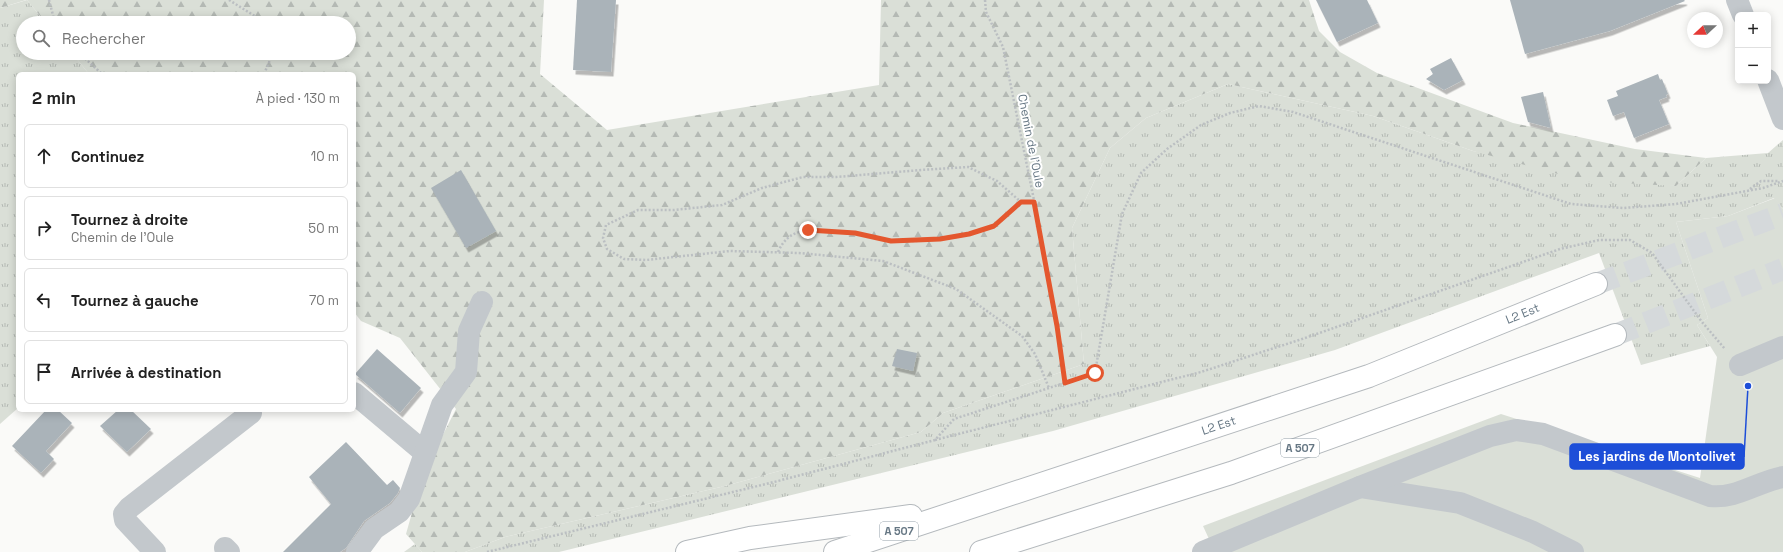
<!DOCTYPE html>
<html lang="fr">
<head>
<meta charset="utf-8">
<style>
	:root { --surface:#fff; --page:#f2f2f2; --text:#222; --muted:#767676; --line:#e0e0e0 }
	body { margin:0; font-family:"Space Grotesk",sans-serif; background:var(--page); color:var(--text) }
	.controls { position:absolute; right:12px; top:12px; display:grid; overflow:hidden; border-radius:6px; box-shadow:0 2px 10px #0003 }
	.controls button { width:36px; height:36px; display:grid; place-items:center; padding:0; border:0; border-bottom:1px solid var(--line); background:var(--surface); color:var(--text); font:20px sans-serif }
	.compass { position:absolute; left:1687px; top:12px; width:36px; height:36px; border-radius:50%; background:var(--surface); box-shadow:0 2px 10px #0003; rotate:248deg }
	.stop { position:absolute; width:12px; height:12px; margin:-9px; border:3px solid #e4572e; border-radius:50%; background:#fff }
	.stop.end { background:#e4572e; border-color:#fff; box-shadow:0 1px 4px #0008 }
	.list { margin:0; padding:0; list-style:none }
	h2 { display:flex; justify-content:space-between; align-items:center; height:52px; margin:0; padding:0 16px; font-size:17px }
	h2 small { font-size:13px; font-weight:400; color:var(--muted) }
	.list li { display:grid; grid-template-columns:26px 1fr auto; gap:12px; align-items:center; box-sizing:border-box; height:64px; margin:0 8px 8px; padding:0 8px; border:1px solid var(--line); border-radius:6px }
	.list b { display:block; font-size:15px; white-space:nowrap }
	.list p { margin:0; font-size:13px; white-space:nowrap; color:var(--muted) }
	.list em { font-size:13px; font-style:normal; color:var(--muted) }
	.icon { flex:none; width:22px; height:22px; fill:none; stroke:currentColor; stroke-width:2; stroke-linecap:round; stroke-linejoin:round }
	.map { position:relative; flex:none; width:1783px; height:552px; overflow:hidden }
	.search { position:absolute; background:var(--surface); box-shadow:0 2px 10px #0003; left:16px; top:16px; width:340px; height:44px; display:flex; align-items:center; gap:10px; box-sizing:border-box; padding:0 14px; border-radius:22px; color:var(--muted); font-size:15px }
	.panel { position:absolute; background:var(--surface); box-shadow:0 2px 10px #0003; left:16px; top:72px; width:340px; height:340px; border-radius:6px }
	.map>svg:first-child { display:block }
	.grass { fill:url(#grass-tufts) }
	.forest { fill:url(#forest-firs) }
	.garden { fill:#dadfd7 }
	.building { fill:#aab3b9; filter:url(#shadow) }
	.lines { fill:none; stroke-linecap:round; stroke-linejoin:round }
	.highway-tunnel { stroke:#d5d9db; stroke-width:22; stroke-dasharray:22 11; stroke-linecap:butt }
	.highway-casing { stroke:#b4b9bd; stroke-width:24 }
	.path { stroke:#bbbfc2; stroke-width:2.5; stroke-dasharray:2 2; stroke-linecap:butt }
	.minor { stroke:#c3c8cc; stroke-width:22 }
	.highway { stroke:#fff; stroke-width:22 }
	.route { stroke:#e4572e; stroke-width:5 }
	.labels { text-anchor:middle; stroke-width:4; stroke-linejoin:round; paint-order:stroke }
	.shield { fill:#fff; stroke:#939fa8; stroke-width:1 }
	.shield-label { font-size:11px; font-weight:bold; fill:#657683 }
	.street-label { font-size:12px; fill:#657683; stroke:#fff }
	.leader { fill:none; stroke:#1d4ed8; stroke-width:1.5 }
	.callout-dot { fill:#1d4ed8; stroke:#fff; stroke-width:1.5 }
	.callout { fill:#1d4ed8; stroke:#1d4ed8; stroke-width:1.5 }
	.callout-label { font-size:13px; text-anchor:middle; font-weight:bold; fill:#fff }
</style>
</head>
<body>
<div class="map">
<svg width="1783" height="552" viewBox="0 0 1783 552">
	<defs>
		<pattern id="grass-tufts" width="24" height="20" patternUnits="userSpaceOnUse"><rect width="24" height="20" fill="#dadfd7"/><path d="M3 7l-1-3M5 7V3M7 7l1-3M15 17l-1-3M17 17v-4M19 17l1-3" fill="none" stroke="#b4b9b4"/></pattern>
		<pattern id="forest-firs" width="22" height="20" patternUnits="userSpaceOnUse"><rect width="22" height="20" fill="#dadfd7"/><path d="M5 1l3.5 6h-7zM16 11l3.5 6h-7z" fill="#b4b9b4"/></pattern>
		<filter id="shadow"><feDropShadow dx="2.5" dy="4.5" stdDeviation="0" flood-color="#0004"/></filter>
	</defs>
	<rect width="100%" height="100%" fill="#fafaf8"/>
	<g class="grass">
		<polygon points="27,0 46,23 23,23 23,53 72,53 89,74 18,74 18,408 0,424 0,8"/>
		<polygon points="1228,84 1373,116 1473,151 1676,186 1706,158 1768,153 1783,140 1783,209 1774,198 1728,216 1676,222 1708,318 1697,325 1710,346 1641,365 1599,253 1335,350 1053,431 559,552 465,552 505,537 725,486 921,432 943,413 1084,364 1072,228 1110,148 1146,118"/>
		<polygon points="415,544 422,552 404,552"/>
	</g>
	<g class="forest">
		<polygon points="0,0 26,0 0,8"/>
		<polygon points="27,0 544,0 540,74 607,130 879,85 881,0 1309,0 1319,31 1340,52 1377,73 1513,123 1635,149 1706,158 1676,186 1584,181 1473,151 1373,116 1228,84 1146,118 1110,148 1072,228 1084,364 943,413 921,432 725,486 505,537 465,552 422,552 406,534 423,474 456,409 400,338 361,321 354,312 354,74 89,74 72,53 349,53 349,23 46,23"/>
	</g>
	<polygon class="garden" points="1775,198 1783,209 1783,552 1215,552 1203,526 1501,414 1700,478 1717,357 1697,325 1708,318 1676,222 1728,216"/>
	<g class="building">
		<polygon points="577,0 616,0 611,72 573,70"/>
		<polygon points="1316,0 1367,0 1378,23 1337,42"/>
		<polygon points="1510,0 1684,0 1685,1 1610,31 1525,54"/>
		<polygon points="1451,58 1463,80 1444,90 1426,79 1433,74 1430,69"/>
		<polygon points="1658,74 1660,80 1662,79 1668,94 1666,95 1667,97 1659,100 1669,124 1634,138 1624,112 1613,116 1607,100 1618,96 1616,91"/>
		<polygon points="1543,92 1551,128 1528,122 1521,97"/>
		<polygon points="461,170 496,231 466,248 431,188"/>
		<polygon points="377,349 421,388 400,413 355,374"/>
		<polygon points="897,349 917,353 913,371 892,366"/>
		<polygon points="46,410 58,410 72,423 46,451 54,459 41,473 12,446"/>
		<polygon points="118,410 131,410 151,429 127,452 100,426"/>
		<polygon points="346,442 387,485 393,480 400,488 398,493 390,503 364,521 346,548 340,552 283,552 331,504 309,477"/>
	</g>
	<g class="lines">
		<g class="highway-tunnel">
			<polyline points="1596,284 1783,214"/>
			<polyline points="1615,335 1783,269"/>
		</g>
		<g class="highway-casing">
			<g id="highway">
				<polyline points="687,552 750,538 911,516"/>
				<path id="s1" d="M835,552L1369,376L1596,284"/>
				<polyline points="981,552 1231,473 1615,335"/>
			</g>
		</g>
		<g class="path">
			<polyline points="49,0 54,19 56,23"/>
			<polyline points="229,0 266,23"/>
			<polyline points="985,0 986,12 1003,47 1037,215 1057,326 1065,383"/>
			<polyline points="79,53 102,74"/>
			<polyline points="264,74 273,53"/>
			<polyline points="1750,189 1761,181 1779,181"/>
			<polyline points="1034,202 1021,202 997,181 968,167 921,170 836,177 803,177 762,188 722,205 674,210 638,210 606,225 603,238 607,249 624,259 646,260 730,251 799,253 883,261 956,289 1022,336 1035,354 1049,388"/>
			<path d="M778,252C789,228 806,230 829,231C838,232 847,231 856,233C868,235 880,240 892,241C920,242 968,239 993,226C1003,221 1012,210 1021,202"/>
			<polyline points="935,440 1201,372 1305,338 1560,249 1599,240 1630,240 1652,253 1702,322 1725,349"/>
			<polyline points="487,552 774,482 935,440 954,419 1095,373 1122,214 1141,173 1167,149 1201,125 1230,113 1259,106 1293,112 1571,204 1623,208 1676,204 1763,188 1783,181"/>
		</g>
		<g class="minor">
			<polyline points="1737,0 1743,15"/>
			<polyline points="1768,80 1783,119"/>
			<polyline points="1740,365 1783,347"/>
			<polyline points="354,393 424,452"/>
			<polyline points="1360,487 1460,503 1533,532 1573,552"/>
			<polyline points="225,548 229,552"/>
			<polyline points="155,552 125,520 124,514 129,508 251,413"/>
			<polyline points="357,552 374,529 399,512 409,499 442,405 466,372 469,331 482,302"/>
			<path d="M1203,552L1360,487L1490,436L1516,430L1543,434L1710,496C1736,499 1757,482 1783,477"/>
		</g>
		<use href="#highway" class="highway"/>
	</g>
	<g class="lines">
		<polyline class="route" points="808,230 855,233 891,241 940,239 969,234 994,226 1021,202 1034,202 1057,326 1065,383 1095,373"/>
	</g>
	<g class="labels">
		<g class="shield">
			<rect x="1281" y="439" width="38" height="18" rx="3"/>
			<rect x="880" y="522" width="38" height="18" rx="3"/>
		</g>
		<g class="shield-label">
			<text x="1300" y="452">A 507</text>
			<text x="899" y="535">A 507</text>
		</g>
		<g class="street-label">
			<text transform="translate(1031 141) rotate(79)" y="4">Chemin de l'Oule</text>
			<text dy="4" stroke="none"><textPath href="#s1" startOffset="728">L2 Est</textPath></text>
			<text dy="4" stroke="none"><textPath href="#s1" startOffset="404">L2 Est</textPath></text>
		</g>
	</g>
	<path class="leader" d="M1748 386L1744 457"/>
	<circle class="callout-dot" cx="1748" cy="386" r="4"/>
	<rect class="callout" x="1570" y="444" width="174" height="25" rx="4"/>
	<g class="callout-label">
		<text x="1657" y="461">Les jardins de Montolivet</text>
	</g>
</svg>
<div class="controls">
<button>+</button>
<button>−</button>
</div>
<svg class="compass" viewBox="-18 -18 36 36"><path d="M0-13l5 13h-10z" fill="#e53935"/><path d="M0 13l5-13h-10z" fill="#767676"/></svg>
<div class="stop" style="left:1095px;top:373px"></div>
<div class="stop end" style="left:808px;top:230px"></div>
<div class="search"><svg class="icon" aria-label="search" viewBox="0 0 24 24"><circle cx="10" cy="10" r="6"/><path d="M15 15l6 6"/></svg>Rechercher</div>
<section class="panel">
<h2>2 min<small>À pied · 130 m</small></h2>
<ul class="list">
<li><svg class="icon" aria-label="ahead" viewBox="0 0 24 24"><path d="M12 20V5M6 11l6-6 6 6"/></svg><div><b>Continuez</b></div><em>10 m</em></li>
<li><svg class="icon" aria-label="right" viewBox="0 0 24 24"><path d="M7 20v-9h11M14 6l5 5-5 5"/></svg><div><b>Tournez à droite</b><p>Chemin de l'Oule</p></div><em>50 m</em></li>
<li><svg class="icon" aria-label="left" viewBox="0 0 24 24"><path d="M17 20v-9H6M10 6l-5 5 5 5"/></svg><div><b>Tournez à gauche</b></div><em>70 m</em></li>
<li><svg class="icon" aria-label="arrive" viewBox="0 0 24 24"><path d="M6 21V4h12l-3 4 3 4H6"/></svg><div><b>Arrivée à destination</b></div></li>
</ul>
</section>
</div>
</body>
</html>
